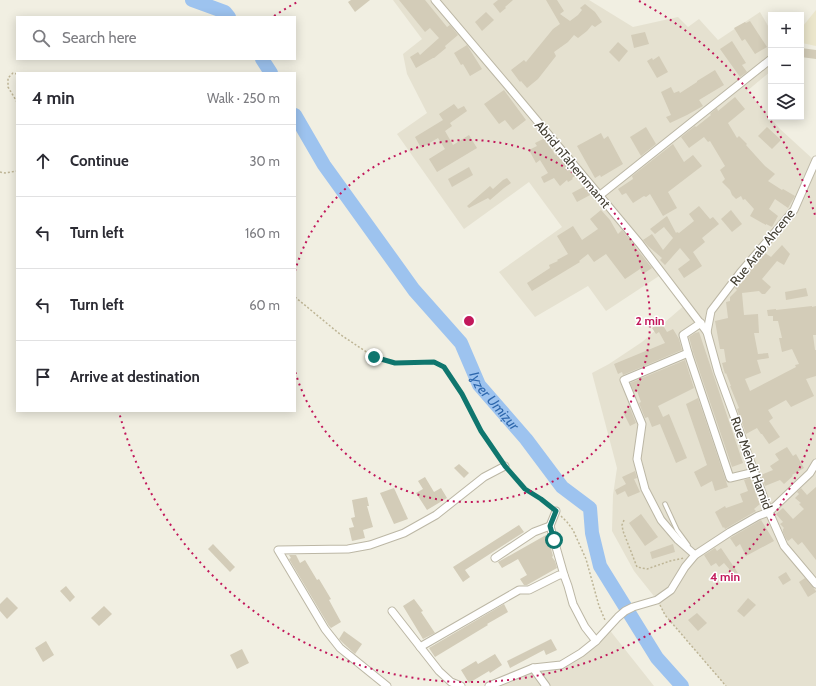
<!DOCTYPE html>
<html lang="en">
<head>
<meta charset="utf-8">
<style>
	:root { --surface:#fff; --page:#f7f7f7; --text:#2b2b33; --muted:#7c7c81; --line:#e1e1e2 }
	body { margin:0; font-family:Cabin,sans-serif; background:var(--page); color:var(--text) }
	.controls { position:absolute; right:12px; top:12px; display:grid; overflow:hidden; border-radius:0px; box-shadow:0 2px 10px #0003 }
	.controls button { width:36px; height:36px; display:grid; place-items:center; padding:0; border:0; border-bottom:1px solid var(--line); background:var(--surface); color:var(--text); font:20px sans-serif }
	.stop { position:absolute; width:12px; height:12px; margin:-9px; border:3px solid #0f766e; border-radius:50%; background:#fff }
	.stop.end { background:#0f766e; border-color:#fff; box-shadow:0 1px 4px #0008 }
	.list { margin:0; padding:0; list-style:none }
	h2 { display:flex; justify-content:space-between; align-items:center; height:52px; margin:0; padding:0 16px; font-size:17px }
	h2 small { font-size:13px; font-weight:400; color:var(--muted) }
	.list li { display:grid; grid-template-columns:26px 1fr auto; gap:12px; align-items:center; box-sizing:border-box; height:72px; padding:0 16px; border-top:1px solid var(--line) }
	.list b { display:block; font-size:15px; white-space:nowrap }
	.list em { font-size:13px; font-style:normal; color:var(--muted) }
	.icon { flex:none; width:22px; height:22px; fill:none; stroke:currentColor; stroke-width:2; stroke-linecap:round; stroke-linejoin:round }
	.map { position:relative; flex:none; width:816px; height:686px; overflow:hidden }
	.search { position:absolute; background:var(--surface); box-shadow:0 2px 10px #0003; left:16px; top:16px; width:280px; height:44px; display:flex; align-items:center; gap:10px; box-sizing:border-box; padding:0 14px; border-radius:0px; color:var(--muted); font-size:15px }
	.panel { position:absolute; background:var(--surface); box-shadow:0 2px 10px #0003; left:16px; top:72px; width:280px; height:340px; border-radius:0px }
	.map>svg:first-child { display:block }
	.residential { fill:#e5e1d0 }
	.education { fill:#ebe6cc }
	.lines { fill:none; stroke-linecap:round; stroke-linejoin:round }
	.river { stroke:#9dc3ef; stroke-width:14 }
	.building { fill:#d3ccb8 }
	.lane-casing { stroke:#bcb7a5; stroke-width:5.5 }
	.street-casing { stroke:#bcb7a5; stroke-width:9 }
	.path { stroke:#beb596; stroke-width:1.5; stroke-dasharray:2 2; stroke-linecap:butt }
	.lane { stroke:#fff; stroke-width:3.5 }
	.street { stroke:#fff; stroke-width:7 }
	.route { stroke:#0f766e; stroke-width:5 }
	.ring { fill:none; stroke:#c2185b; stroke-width:2; stroke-dasharray:2 4 }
	.labels { text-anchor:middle; stroke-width:3; stroke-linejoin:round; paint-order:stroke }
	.street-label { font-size:13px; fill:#433f33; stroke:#fff }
	.water-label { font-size:14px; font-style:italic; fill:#2d67ad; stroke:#fff }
	.centre { fill:#c2185b; stroke:#fff; stroke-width:2 }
	.ring-label { font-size:12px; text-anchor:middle; font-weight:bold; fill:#c2185b; stroke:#fff; stroke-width:3; stroke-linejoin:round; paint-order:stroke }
</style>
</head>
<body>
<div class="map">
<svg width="816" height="686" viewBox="0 0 816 686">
	<rect width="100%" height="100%" fill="#f1efe2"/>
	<g class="residential">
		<polygon points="393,0 589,0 633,27 678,17 688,27 699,19 718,40 760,12 771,31 771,71 747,91 780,129 815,161 816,160 816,686 726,686 665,615 657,600 634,571 612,531 613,495 617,468 592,373 609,364 642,342 686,304 662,274 606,311 588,286 535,317 499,272 562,227 529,182 464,229 397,134 427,113 407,74 403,54 422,39"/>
		<polygon points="608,628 654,686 489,686 533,668 561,665"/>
	</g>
	<polygon class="education" points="816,10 816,46 802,43 803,26"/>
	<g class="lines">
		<g class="river">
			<polyline points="192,0 225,12 229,17"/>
			<polyline points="262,59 271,73"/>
			<path id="s1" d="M295,115L324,165L414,290L461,343L479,385L526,439L562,487L590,508L592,533L600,566L657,658L682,686"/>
		</g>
	</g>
	<g class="building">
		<polygon points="351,0 370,0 355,12 348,2"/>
		<polygon points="399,0 425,0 447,27 450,25 458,35 445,46 446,48 434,58 433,58 416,68 410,57 418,52 420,55 439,38 430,28 425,32"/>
		<polygon points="498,0 513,0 505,7 506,8 500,13 493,4"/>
		<polygon points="546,0 557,0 564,11 560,14 570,21 578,15 582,10 580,8 585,4 595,12 602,22 595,27 592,25 587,31 578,38 574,35 568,42 554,52 556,56 538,79 527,88 521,81 520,82 511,70 524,60 526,62 553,29 560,24"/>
		<polygon points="486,12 494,20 482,31 475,22"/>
		<polygon points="750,21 767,47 755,54 745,39 742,41 734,28 745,22 746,23"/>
		<polygon points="645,32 649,44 634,48 631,35"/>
		<polygon points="732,41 746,63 742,65 747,72 740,77 720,49"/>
		<polygon points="618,42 628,51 619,62 609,52"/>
		<polygon points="467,45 482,69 470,76 463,64 461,65 454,53"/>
		<polygon points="801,48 816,50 816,59 801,57"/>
		<polygon points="659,56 668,72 657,78 647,61 652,58 653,60"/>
		<polygon points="715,70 724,85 699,100 703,106 687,115 670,123 666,117 671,115 661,92 671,87 674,93 679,91 680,93 697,82 697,81"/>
		<polygon points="504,90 526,120 513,130 505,120 499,124 484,104"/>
		<polygon points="735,97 745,109 728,123 737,138 739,136 747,144 746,145 765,166 775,174 768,181 782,190 783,189 795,196 788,208 775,199 769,209 778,216 772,227 766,224 766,225 750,216 754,209 745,199 743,200 741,196 736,199 732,195 730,190 722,182 725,179 720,170 725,166 710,141 708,142 704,137 689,148 681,137 695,126 696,127 711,115 710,114 717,108 718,111"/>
		<polygon points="454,104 458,109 464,106 467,111 450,123 452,126 445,131 453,145 469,135 477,148 437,172 429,159 445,149 438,138 421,148 415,137 443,120 439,114"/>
		<polygon points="646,127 656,144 641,156 630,137"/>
		<polygon points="767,127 781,140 772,149 758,136"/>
		<polygon points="601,133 604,139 608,136 623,164 601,177 600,175 595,178 577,146"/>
		<polygon points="545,138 548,142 555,155 558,153 573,172 575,176 572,178 573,179 568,182 567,180 560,186 554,178 544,183 541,177 548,173 540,160 536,163 529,150 537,146 535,143"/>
		<polygon points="673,144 684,162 693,155 702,166 668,192 677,208 663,216 650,194 646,197 644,196 633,203 626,193 622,195 618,189 633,179 632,176"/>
		<polygon points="469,167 473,175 452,187 448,179"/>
		<polygon points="507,178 511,183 504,188 490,200 488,198 469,208 467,206 490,186 493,189 503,180"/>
		<polygon points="585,186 592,194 577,202 572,193"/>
		<polygon points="699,206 710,219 713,217 719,224 702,238 705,242 693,252 702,266 684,278 678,269 690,260 680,248 665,265 660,260 662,258 648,246 643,240 652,234 663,250 673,238 664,227 655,234 650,229 667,216 676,233 677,232 679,233 694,221 689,214"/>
		<polygon points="601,210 610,220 618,234 622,230 652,268 643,274 640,269 625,279 606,254 594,262 588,254 579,261 580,262 532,291 527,283 550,268 549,265 558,261 557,260 568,254 557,236 573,226 582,240 598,229 590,219"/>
		<polygon points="731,210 742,224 732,232 721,219"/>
		<polygon points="782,245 790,254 784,265 777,261 762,279 771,287 765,294 762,294 759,291 742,293 744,315 758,314 759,333 754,333 758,354 768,353 769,358 757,360 761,373 745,379 750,391 796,367 795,365 799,364 792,349 782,352 779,338 782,338 778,321 773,321 773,316 768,316 767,310 776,309 776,310 812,306 812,307 816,306 816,335 813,335 815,350 816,350 816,376 806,379 814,396 791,407 786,400 768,410 773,418 769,421 780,437 769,444 762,434 761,434 757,428 746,434 737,409 739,408 730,386 731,386 726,373 725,374 722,363 726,362 724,349 720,349 715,321 728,318 726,302 730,301 730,297 737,290 735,288 750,268 752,269 765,253 771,257"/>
		<polygon points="806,288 808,296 786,300 785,292"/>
		<polygon points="661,322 667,332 673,329 679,339 682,350 623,375 622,372 618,374 614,364 665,343 659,332 656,334 652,328"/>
		<polygon points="699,332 743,463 732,467 693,352 689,337 695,333"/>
		<polygon points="685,360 694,388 658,406 663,417 669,414 687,458 676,463 660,424 652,427 648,417 645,418 639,403 641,402 637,391 634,392 630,383"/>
		<polygon points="698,398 728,487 715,491 712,481 701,487 694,472 707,465 686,404"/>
		<polygon points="630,408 636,423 630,426 623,412"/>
		<polygon points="787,447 793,456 796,454 804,468 792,475 793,476 784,484 780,480 765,486 761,475 773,470 770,466 779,460 775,454"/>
		<polygon points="459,464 469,473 464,478 454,468"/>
		<polygon points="635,471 637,478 634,479 640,492 628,497 625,491 617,495 615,490 626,484 622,477"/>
		<polygon points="425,477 434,492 441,488 447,498 427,510 416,493 423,489 418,481"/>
		<polygon points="750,478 756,492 755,492 760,504 754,509 756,511 725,529 724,527 723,528 715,512 725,506 726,508 743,502 740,494 748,491 744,480"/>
		<polygon points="816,487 816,560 802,542 798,545 792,538 788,541 786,539 783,532 783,529 784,528 780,524 783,522 776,514 783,508 793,519 804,509 799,504 801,503 795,498 799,494 797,492 801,488 807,495"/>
		<polygon points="394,488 408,519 394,524 380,493"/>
		<polygon points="367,497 369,506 367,506 373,527 363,530 365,538 352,541 349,528 354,527 351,518 355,517 352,500"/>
		<polygon points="641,514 658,537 645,546 629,523"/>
		<polygon points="761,520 774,541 746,556 740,544 736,547 730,538"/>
		<polygon points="519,525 524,532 465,570 470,577 463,582 453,567"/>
		<polygon points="546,535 548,538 553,556 552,557 555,561 557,568 527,585 524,585 520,579 527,575 518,559 502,568 498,562"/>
		<polygon points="213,544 235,567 230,572 208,549"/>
		<polygon points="673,544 675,552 652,559 650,552"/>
		<polygon points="715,548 717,551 721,548 740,576 737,578 724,563 719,567 716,563 711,566 704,555"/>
		<polygon points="289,555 296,555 300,563 305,560 317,580 319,579 331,599 329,600 341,622 331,628 329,626 289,559 291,558"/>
		<polygon points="786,572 791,580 783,585 778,577"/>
		<polygon points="805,578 816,591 816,592 808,597 799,582"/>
		<polygon points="66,586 75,597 70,602 60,591"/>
		<polygon points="7,597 18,608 7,619 0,611 0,604"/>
		<polygon points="748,598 756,605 744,617 737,611"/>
		<polygon points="414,599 423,611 421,612 435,633 423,639 403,606"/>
		<polygon points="504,604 508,612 487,624 488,625 435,657 429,648"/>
		<polygon points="104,606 112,614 99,626 91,618"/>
		<polygon points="697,613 707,623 698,631 688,620"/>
		<polygon points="344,631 362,644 355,654 344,644 339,639"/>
		<polygon points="551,639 557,650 546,655 544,650 510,668 507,661"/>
		<polygon points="46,641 54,655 43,662 35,648"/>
		<polygon points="242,649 249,663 237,669 230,655"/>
		<polygon points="495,654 502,665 490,673 489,671 469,683 461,670 476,661 478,664"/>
	</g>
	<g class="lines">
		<g class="lane-casing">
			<polyline id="lane" points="665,504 677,530 688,545"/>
		</g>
		<g class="street-casing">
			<g id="street">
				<polyline points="435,0 508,86 640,244 707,332 718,372 769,512 784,546 816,584"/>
				<polyline points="599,196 771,59"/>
				<polyline points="701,323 683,335 688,353 730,478 755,472"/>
				<polyline points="707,332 711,311 740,273 794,210 816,160"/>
				<polyline points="688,353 624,380 642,424 637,459 645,489 661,520 678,540 695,555"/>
				<polyline points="556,511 550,526 564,575 568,586 573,604 585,627 596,641"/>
				<polyline points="495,558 534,532 550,526"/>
				<polyline points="392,611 439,671 451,682 461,686"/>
				<polyline points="420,647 519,590 529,590 559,575 564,575"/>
				<polyline points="533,668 546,686"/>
				<polyline points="387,686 340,648 325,629 278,550 348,549 370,545 404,533 436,515 484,477 505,466"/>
				<polyline points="489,686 533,668 561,665 581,653 596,641 618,617 625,611 633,607 657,600 671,590 685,567 695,555 730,532 758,516 769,512 810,473 816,463"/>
			</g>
		</g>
		<g class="path">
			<polyline points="17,74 13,73 8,78 8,87 17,102"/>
			<polyline points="0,172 5,173 17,171"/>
			<polyline points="295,297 341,335 374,357 395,363 434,362 444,367 462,395 481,431 501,459"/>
			<polyline points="509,470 525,489 541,499 551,507"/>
			<polyline points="561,516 567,522 573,530 586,559 599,606 605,620"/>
			<polyline points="624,520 622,525 623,531 637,567 647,569 670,561 684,558"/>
			<polyline points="660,605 665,615 726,686"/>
		</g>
		<use href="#lane" class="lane"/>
		<use href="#street" class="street"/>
	</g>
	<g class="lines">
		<polyline class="route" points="374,357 395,363 434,362 444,367 462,394 481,431 505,466 525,489 541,499 556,511 550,526 554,540"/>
	</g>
	<g class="ring">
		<path d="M295 271A181 181 0 1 1 295 371"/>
		<path d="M815 427A362 362 0 0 1 119 412M274 16A362 362 0 0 1 299 1M639 1A362 362 0 0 1 815 215"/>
	</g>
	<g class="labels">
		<g class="street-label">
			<text transform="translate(573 164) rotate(50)" y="5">Abrid nTaḥemmamt</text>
			<text transform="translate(762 247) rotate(-51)" y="5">Rue Arab Ahcene</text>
			<text transform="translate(752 463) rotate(70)" y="5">Rue Mehdi Hamid</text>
		</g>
		<g class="water-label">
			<text dy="5" stroke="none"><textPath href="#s1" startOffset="350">Iɣzer Umiẓur</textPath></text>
		</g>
	</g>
	<circle cx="469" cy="321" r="6" class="centre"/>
	<g class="ring-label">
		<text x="650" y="325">2 min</text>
		<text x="725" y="581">4 min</text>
	</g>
</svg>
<div class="controls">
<button>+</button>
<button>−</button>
<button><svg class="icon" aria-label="layers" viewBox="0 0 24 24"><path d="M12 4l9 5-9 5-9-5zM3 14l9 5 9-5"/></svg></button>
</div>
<div class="stop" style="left:554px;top:540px"></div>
<div class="stop end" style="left:374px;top:357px"></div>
<div class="search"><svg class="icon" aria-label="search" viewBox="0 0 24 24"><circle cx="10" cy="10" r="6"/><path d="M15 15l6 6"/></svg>Search here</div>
<section class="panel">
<h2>4 min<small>Walk · 250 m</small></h2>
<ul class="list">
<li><svg class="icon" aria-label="ahead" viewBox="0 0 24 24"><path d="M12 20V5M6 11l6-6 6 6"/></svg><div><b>Continue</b></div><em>30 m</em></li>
<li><svg class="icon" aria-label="left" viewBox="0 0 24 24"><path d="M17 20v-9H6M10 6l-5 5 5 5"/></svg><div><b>Turn left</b></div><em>160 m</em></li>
<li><svg class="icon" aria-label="left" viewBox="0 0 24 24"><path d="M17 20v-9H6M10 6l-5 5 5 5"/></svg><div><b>Turn left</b></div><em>60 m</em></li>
<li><svg class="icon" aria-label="arrive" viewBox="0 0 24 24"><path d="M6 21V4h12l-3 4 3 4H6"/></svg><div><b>Arrive at destination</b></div></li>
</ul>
</section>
</div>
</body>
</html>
